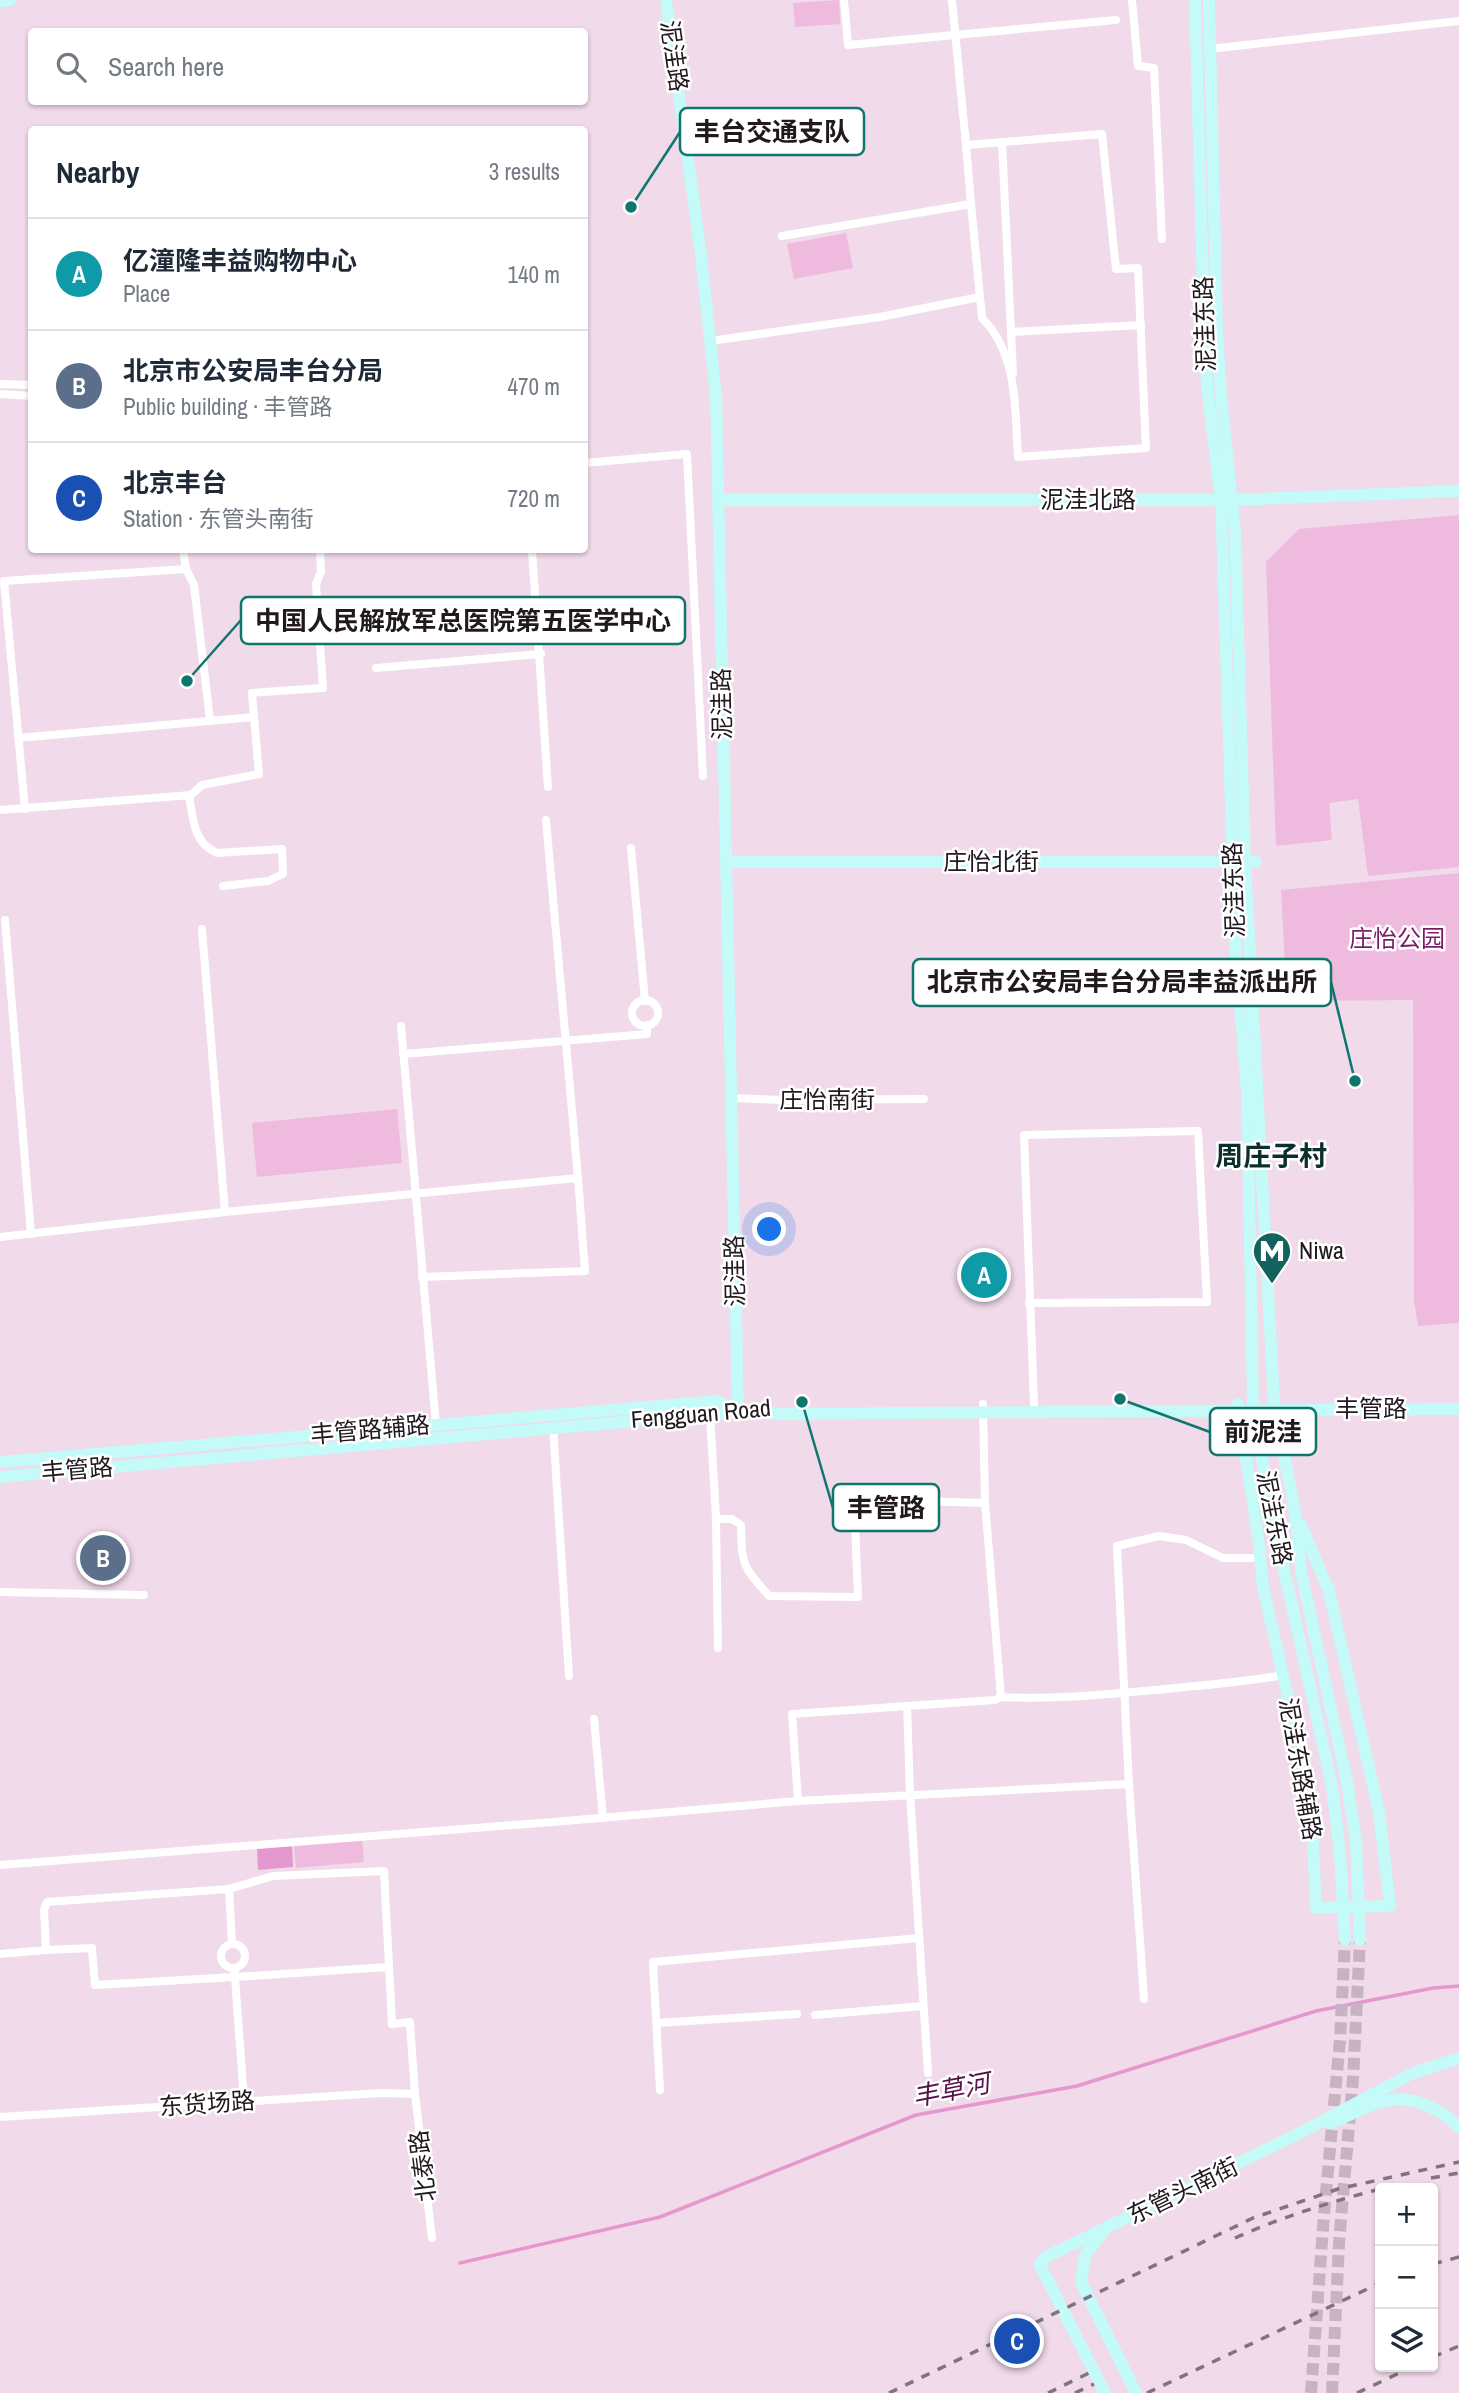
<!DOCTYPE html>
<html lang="en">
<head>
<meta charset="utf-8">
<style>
	:root { --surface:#fff; --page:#f2f2f3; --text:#1f2937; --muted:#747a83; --line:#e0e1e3; --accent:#13625e }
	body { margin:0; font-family:"Archivo Narrow","Noto Sans SC",sans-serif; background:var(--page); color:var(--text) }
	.controls { position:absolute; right:21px; bottom:21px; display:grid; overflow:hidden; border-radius:7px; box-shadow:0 2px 5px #0004 }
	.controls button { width:63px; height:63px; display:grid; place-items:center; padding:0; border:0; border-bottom:2px solid var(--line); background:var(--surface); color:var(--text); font:35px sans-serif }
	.you { position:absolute; left:770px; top:1230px; width:24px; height:24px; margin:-18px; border:5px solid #fff; border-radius:50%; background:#1a73e8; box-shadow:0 0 0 10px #1a73e833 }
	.badge { display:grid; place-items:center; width:46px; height:46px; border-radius:50%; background:var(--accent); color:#fff; font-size:23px; font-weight:700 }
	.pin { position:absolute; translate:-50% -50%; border:4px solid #fff; box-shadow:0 2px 7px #0006 }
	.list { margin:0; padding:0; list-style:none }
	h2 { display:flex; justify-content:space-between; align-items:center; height:91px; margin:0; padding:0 28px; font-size:30px }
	h2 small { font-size:23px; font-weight:400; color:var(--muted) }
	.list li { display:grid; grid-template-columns:46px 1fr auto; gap:21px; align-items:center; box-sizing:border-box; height:112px; padding:0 28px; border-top:2px solid var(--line) }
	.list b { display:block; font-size:26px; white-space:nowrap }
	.list p { margin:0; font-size:23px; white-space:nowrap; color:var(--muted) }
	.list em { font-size:23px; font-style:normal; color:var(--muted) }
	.icon { flex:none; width:38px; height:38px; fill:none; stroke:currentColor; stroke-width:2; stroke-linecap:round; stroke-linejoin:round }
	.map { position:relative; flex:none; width:1459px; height:2393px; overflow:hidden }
	.search { position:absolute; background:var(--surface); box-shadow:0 2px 5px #0004; left:28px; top:28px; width:560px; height:77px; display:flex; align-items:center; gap:18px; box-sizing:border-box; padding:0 24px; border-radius:7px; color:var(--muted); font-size:26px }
	.panel { position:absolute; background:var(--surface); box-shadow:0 2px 5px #0004; left:28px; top:126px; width:560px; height:427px; border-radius:7px }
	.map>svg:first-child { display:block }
	.green { fill:#eebbdf }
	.water { fill:#e598d0 }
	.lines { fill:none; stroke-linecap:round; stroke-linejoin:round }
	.stream { stroke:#e598d0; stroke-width:3.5 }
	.secondary-tunnel { stroke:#c7b3c1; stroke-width:12; stroke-dasharray:12 6; stroke-linecap:butt }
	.street { stroke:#fff; stroke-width:8 }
	.secondary { stroke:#c4faf7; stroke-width:12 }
	.rail { stroke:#82737d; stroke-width:3.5; stroke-dasharray:9 9; stroke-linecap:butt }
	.labels { text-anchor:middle; stroke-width:5; stroke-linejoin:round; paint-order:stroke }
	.street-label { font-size:24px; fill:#21191e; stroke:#fff }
	.park-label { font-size:24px; fill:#781e66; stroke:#fff }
	.poi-label { font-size:24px; fill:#21191e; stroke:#fff; text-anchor:start }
	.water-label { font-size:26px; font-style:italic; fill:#551147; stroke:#fff }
	.quarter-label { font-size:28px; font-weight:bold; fill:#0c2f2d; stroke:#fff }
	.leader { fill:none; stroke:#0f766e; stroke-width:2.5 }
	.callout-dot { fill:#0f766e; stroke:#fff; stroke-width:2.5 }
	.callout { fill:#fff; stroke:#0f766e; stroke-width:2.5 }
	.callout-label { font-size:26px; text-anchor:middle; font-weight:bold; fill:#21191e }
</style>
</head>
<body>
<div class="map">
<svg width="1459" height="2393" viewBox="0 0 1459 2393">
	<rect width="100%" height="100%" fill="#f1daea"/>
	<g class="green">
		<polygon points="839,0 840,24 795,27 793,3"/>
		<polygon points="846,233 853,268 794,279 787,244"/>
		<polygon points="1459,515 1459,867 1368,876 1358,799 1329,803 1332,840 1276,846 1266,562 1299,529"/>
		<polygon points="1459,873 1459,1323 1418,1326 1414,1300 1413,1000 1287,1001 1281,890"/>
		<polygon points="397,1109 402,1163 257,1177 252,1123"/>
		<polygon points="362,1839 364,1862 296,1868 294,1846"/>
	</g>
	<polygon class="water" points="292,1845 293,1867 258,1870 257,1848"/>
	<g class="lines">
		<polyline class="stream" points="460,2263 660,2217 916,2115 1077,2086 1316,2011 1433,1988 1459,1986"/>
		<g class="secondary-tunnel">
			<polyline points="1311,2393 1324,2214 1340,2040 1345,1940"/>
			<polyline points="1332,2393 1339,2243 1353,2079 1360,1940"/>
		</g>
		<g class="street">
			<polyline points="844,0 848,45 1116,20"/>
			<polyline points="1132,0 1138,66 1154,68 1162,239"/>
			<polyline points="1209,49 1459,21"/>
			<polyline points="1002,142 1013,373"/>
			<polyline points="971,204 980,297"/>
			<polyline points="782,236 971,204 966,145"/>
			<polyline points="1011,332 1141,325"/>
			<path d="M710,341L880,317L980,297L982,318C1018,354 1015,409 1018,457L1146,448L1138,268L1116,269L1102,134L966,145L952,0"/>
			<polyline points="0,384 32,385"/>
			<polyline points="0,394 32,396"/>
			<polyline points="584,463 687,454 703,776"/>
			<polyline points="532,550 548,787"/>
			<polyline points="186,569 194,585 210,720"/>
			<polyline points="376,668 541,654"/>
			<polyline points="18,738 254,717"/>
			<path d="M189,795C193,818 193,843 217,853L282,849L283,874L268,881L223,886"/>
			<polyline points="25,809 4,581 186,569 183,550"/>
			<polyline points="0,810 191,795 202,785 259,774 252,693 323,688 316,584 321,572 320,550"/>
			<polyline points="631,848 645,1001"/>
			<polyline points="5,920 31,1234"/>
			<polyline points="202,929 225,1212"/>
			<circle cx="645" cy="1013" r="13"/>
			<polyline points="401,1026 436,1424"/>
			<polyline points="403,1054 647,1034 647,1025"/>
			<polyline points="731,1098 782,1100 924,1099"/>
			<polyline points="0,1237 225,1212 578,1178 546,820"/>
			<polyline points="422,1277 585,1271 578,1178"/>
			<polyline points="1029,1303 1207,1302 1198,1131 1024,1135 1034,1404"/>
			<polyline points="983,1404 985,1503 1001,1697"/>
			<polyline points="710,1414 716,1519 718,1648"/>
			<polyline points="553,1427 569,1676"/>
			<path d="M716,1519H732L741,1525C742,1566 742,1565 769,1596L858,1597L854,1499L985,1503"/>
			<polyline points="0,1592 144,1595"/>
			<polyline points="907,1706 910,1794 928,2073"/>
			<polyline points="594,1719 603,1818"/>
			<path d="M798,1801L792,1714L995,1700L1001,1697C1056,1700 1111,1694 1166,1689C1205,1685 1245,1682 1283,1675"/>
			<polyline points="0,1865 553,1822 798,1801 1129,1784"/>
			<polyline points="229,1889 232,1944"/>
			<circle cx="233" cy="1956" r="12"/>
			<polyline points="46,1950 92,1948 95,1985 235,1977 244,2101"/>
			<polyline points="0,1954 46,1950 44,1910 47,1902 229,1889 273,1876 384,1871 392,2024 410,2022 415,2094 432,2238"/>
			<polyline points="234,1968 235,1977 389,1967"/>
			<polyline points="1144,1999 1129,1784 1117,1546 1159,1536 1186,1540 1223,1558 1252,1558"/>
			<polyline points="815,2015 923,2006"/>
			<polyline points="657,2023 797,2014"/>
			<polyline points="660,2090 653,1962 919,1938"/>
			<polyline points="0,2117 381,2093 415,2094"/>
		</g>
		<g class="secondary">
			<polyline points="666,0 701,255 716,396 738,1412"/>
			<polyline points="1195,0 1204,325 1207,386 1221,500 1236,956 1247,1091 1253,1404 1271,1511 1332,1786 1340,1853 1345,1940"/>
			<polyline points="1209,0 1217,330 1221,397 1235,531 1245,862 1274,1403 1295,1512 1302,1577 1347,1782 1356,1840 1360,1940"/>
			<polyline points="0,1 10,0"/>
			<polyline points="718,500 1233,500 1459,491"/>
			<polyline points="726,862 1256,862"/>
			<polyline points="1238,1404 1258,1536 1263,1587 1305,1772 1312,1820 1316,1908 1390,1906 1379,1812 1329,1591 1301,1525"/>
			<polyline points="0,1462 718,1401 737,1411"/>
			<polyline points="0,1477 738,1412 756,1414 1459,1409"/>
			<path d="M1330,2123C1366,2110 1389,2088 1428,2106C1441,2112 1449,2117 1459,2128"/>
			<polyline points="1103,2232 1085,2255 1081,2282 1136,2393"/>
			<polyline points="1105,2393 1040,2265 1044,2258 1298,2134 1413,2073 1459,2058"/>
		</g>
		<g class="rail">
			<polyline points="1431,2178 1459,2173"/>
			<path d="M1235,2238C1282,2217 1330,2202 1380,2189"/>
			<polyline points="1433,2264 1459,2257"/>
			<polyline points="1433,2357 1459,2346"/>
			<polyline points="889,2393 1253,2218 1338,2189 1459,2162"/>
			<polyline points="1048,2393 1089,2373"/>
			<polyline points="1075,2393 1094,2384"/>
			<polyline points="1147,2393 1380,2283"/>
			<polyline points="1357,2393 1412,2367"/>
		</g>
	</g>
	<defs>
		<g id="metro-pin" transform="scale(2.0125)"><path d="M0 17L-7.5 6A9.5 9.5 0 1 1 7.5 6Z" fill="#13625e" stroke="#fff"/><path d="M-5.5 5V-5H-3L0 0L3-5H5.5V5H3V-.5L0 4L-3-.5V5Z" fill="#fff"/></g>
	</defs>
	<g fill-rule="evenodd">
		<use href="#metro-pin" x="1272" y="1251"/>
	</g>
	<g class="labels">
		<g class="street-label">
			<text transform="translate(674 56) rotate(82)" y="8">泥洼路</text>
			<text transform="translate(1205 324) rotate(-92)" y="8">泥洼东路</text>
			<text x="1088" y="508">泥洼北路</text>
			<text transform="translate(722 704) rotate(-91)" y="8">泥洼路</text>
			<text x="991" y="870">庄怡北街</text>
			<text transform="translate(1234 890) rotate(-92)" y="8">泥洼东路</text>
			<text x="827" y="1108">庄怡南街</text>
			<text transform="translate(735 1271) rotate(-91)" y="8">泥洼路</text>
			<text x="1371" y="1417">丰管路</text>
			<text transform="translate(701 1414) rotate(-5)" y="8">Fengguan Road</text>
			<text transform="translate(370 1430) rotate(-5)" y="8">丰管路辅路</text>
			<text transform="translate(77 1470) rotate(-5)" y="8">丰管路</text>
			<text transform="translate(1274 1518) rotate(79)" y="8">泥洼东路</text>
			<text transform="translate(1300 1769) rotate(80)" y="8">泥洼东路辅路</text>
			<text transform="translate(207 2104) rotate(-4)" y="8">东货场路</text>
			<text transform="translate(423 2166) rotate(-97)" y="8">北泰路</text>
			<text transform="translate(1183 2191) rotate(-26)" y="8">东管头南街</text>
		</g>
		<g class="park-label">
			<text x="1397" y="947">庄怡公园</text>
		</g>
		<g class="poi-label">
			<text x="1299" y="1259">Niwa</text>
		</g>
		<g class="water-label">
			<text transform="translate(951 2090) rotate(-11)" y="9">丰草河</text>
		</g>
		<g class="quarter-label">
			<text x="1271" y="1166">周庄子村</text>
		</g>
	</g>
	<path class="leader" d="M631 207L680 132M187 681L241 620M1355 1081L1331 982M1120 1399L1210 1432M802 1402L833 1508"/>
	<g class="callout-dot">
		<circle cx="631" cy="207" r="7"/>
		<circle cx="187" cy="681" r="7"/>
		<circle cx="1355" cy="1081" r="7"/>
		<circle cx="1120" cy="1399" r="7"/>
		<circle cx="802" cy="1402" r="7"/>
	</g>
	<g class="callout">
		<rect x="680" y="108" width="184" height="47" rx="7"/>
		<rect x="241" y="597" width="444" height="47" rx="7"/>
		<rect x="913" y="959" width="418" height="47" rx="7"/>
		<rect x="1210" y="1408" width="106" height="47" rx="7"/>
		<rect x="833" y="1484" width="106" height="47" rx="7"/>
	</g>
	<g class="callout-label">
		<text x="772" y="141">丰台交通支队</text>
		<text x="463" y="630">中国人民解放军总医院第五医学中心</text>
		<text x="1122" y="991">北京市公安局丰台分局丰益派出所</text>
		<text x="1263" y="1441">前泥洼</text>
		<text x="886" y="1517">丰管路</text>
	</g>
</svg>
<div class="controls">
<button>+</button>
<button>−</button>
<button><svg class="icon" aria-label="layers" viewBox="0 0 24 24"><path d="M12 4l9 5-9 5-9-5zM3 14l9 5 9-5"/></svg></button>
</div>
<div class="you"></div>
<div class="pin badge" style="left:984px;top:1275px;background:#0f9aa8">A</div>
<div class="pin badge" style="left:103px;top:1558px;background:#5c6f8a">B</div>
<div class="pin badge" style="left:1017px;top:2341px;background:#1a4fb4">C</div>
<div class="search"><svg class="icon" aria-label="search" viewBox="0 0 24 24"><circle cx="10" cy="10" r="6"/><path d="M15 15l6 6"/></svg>Search here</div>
<section class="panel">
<h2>Nearby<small>3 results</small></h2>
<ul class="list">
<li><span class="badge" style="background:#0f9aa8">A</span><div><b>亿潼隆丰益购物中心</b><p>Place</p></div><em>140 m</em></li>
<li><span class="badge" style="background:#5c6f8a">B</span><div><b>北京市公安局丰台分局</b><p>Public building · 丰管路</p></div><em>470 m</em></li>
<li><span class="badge" style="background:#1a4fb4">C</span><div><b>北京丰台</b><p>Station · 东管头南街</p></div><em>720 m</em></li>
</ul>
</section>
</div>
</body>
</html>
